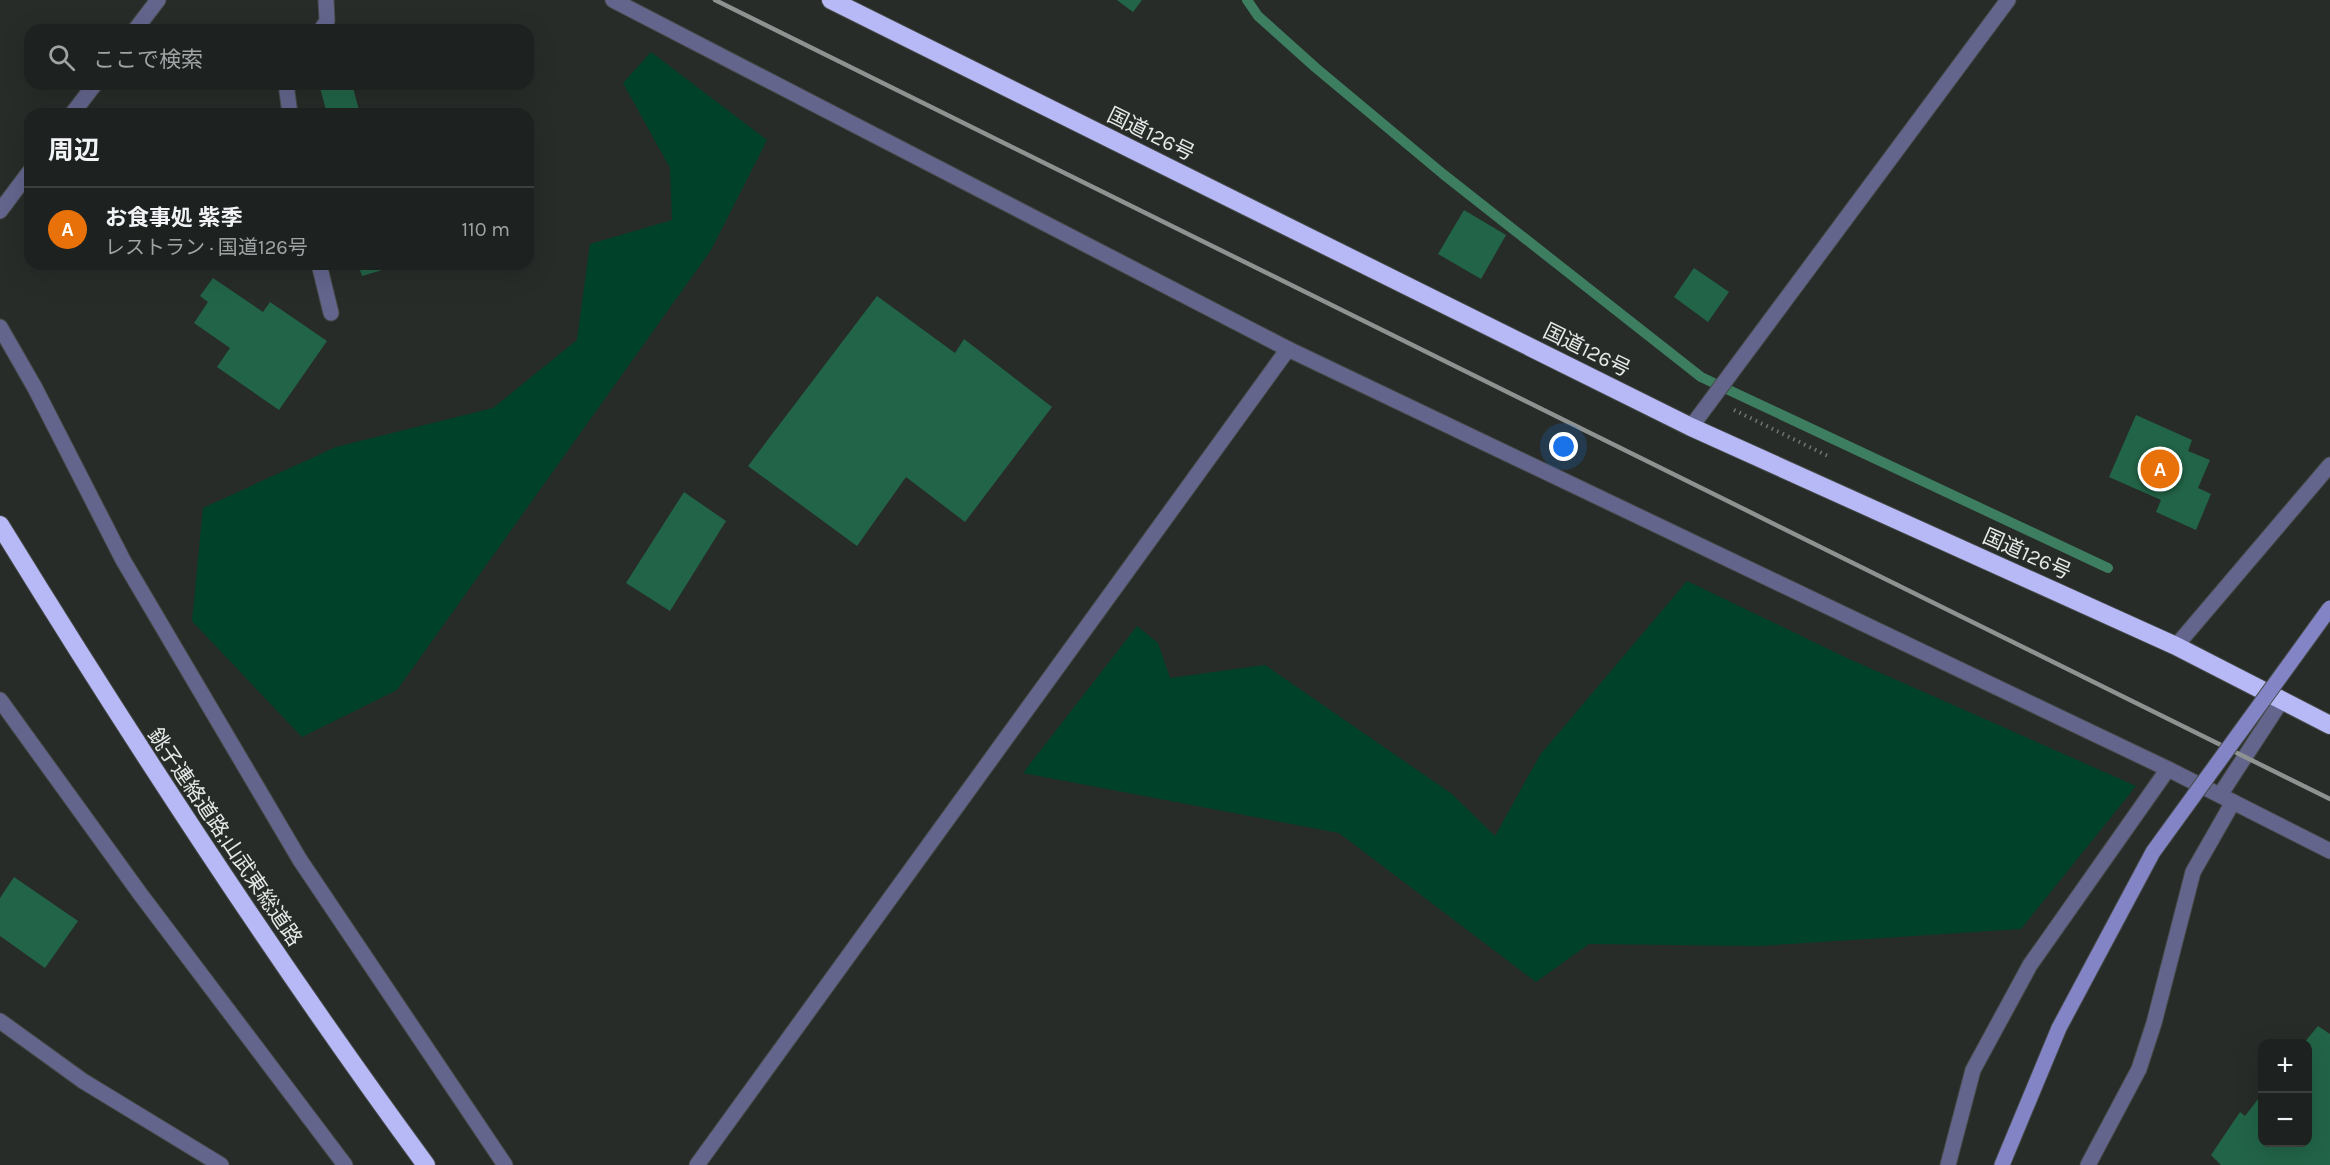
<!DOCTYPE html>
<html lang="ja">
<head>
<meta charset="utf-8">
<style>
	:root { --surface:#1d211f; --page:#252928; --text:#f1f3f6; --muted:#a0a3a4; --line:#3b3e3d; --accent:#ea580c }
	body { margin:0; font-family:Karla,"Noto Sans JP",sans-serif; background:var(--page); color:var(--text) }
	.controls { position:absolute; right:18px; bottom:18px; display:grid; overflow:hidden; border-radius:12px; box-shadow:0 6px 24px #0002 }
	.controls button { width:54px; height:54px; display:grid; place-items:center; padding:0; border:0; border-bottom:2px solid var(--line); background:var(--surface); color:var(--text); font:30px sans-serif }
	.you { position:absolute; left:1564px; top:447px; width:21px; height:21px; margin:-15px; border:4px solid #fff; border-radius:50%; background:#1a73e8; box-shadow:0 0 0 9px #1a73e833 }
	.badge { display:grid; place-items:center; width:39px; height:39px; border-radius:50%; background:var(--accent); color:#fff; font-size:20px; font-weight:700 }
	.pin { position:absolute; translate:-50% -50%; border:3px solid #fff; box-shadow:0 2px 6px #0006 }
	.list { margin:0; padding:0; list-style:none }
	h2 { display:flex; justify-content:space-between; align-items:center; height:78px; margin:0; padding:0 24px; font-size:26px }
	h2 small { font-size:20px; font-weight:400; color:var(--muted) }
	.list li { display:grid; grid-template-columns:39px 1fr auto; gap:18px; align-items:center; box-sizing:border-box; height:84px; padding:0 24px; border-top:2px solid var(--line) }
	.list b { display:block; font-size:22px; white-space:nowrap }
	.list p { margin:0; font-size:20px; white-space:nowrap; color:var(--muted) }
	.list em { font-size:20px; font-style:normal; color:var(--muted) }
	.icon { flex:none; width:33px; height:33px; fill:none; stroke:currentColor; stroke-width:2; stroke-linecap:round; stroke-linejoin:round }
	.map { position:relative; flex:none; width:2330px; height:1165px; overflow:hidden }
	.search { position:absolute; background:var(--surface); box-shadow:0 6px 24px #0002; left:24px; top:24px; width:510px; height:66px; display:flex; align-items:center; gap:15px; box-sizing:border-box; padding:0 21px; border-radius:18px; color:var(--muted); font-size:22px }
	.panel { position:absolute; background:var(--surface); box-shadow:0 6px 24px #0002; left:24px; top:108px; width:510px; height:162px; border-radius:18px }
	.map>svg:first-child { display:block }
	.green { fill:#004229 }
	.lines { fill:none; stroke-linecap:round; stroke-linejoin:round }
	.stream { stroke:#3e7e60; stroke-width:10 }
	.building { fill:#226447 }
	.street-casing { stroke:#464a47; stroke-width:17 }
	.secondary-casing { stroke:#464a47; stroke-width:17 }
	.highway-casing { stroke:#464a47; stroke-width:20 }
	.path { stroke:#717673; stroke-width:4; stroke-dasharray:1.5 4.5; stroke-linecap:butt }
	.street { stroke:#63658d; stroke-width:15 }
	.secondary { stroke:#8384c5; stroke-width:15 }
	.highway { stroke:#b6b9f6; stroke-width:18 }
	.rail { stroke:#8e9290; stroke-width:4.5 }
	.secondary-bridge-casing { stroke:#464a47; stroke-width:17; stroke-linecap:butt }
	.secondary-bridge { stroke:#8384c5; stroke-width:15 }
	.labels { text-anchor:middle; stroke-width:4.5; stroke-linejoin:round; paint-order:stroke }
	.street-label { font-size:21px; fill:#e6e9e7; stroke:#272c29 }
</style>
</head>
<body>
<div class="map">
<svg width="2330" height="1165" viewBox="0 0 2330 1165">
	<rect width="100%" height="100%" fill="#272c29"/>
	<g class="green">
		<polygon points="651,52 767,140 711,250 397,690 302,737 192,621 203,508 336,447 493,408 577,340 590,244 672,220 670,168 623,83"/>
		<polygon points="1687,581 1849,659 2136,786 2021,929 1759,946 1589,944 1536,982 1339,833 1023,773 1137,626 1158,643 1170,678 1265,665 1452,794 1495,836 1540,755"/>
	</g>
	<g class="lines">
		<polyline class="stream" points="1247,0 1258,16 1316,68 1443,174 1701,377 2108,568"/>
	</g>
	<g class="building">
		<polygon points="1117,0 1142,0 1133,12"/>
		<polygon points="319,84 352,84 360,114 327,114"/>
		<polygon points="1464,210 1506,235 1481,279 1438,254"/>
		<polygon points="358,264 396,264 396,266 362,276"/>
		<polygon points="1694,268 1729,292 1708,322 1674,297"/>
		<polygon points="213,278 263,312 270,302 327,341 279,410 217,367 230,348 194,323 208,302 200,296"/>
		<polygon points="877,296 955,353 964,339 1052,407 965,522 906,477 857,546 748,466"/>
		<polygon points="2136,415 2192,440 2188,451 2210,460 2198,488 2211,494 2196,530 2156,512 2161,500 2109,477"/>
		<polygon points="684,492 726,521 670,611 626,583"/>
		<polygon points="14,877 78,921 45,968 0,936 0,898"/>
		<polygon points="2318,1026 2330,1034 2330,1165 2221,1165 2211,1155 2240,1112 2245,1116 2262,1094 2262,1142 2308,1142 2308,1044 2303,1044"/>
	</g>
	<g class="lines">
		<g class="street-casing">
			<g id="street">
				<polyline points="613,0 1288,349 2168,769 2330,851"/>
				<polyline points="135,30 158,0"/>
				<polyline points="321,30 327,21 326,0"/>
				<polyline points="286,84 290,114"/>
				<polyline points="72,114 95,84"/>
				<polyline points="0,211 30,171"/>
				<polyline points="319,264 331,313"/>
				<polyline points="0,327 35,388 123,560 300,860 505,1165"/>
				<polyline points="1691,427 2008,0"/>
				<polyline points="2176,646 2330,465"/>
				<polyline points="0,700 141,895 345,1165"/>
				<polyline points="2220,795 2282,700"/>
				<polyline points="0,1021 83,1081 221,1165"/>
				<polyline points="697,1165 1288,349"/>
				<polyline points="1948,1165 1973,1070 2030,965 2168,769"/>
				<polyline points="2088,1165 2139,1069 2154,1023 2193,872 2233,802"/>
			</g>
		</g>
		<g class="secondary-casing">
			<polyline id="secondary" points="2002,1165 2059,1028"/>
		</g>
		<g class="highway-casing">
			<g id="highway">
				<polyline points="831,0 1691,427 2176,646 2330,725"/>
				<path d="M0,525C134,743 274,958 426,1165"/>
			</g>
		</g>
		<polyline class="path" points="1734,410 1830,457"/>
		<use href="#street" class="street"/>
		<use href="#secondary" class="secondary"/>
		<use href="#highway" class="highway"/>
		<polyline class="rail" points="715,0 2330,799"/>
		<g class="secondary-bridge-casing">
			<polyline id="secondary-bridge" points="2059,1028 2153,852 2330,608"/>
		</g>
		<use href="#secondary-bridge" class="secondary-bridge"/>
	</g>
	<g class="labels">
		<g class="street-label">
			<text transform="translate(1151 134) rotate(26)" y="7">国道126号</text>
			<text transform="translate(1587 350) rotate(26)" y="7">国道126号</text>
			<text transform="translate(2027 554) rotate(24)" y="7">国道126号</text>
			<text transform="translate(225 837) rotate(56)" y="7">銚子連絡道路;山武東総道路</text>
		</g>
	</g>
</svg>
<div class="controls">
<button>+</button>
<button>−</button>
</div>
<div class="you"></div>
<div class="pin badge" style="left:2160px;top:469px;background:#e8710a">A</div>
<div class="search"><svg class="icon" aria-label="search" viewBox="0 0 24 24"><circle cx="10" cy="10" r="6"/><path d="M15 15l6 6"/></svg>ここで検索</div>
<section class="panel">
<h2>周辺<small></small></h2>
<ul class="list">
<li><span class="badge" style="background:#e8710a">A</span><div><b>お食事処 紫季</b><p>レストラン · 国道126号</p></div><em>110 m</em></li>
</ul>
</section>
</div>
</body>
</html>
